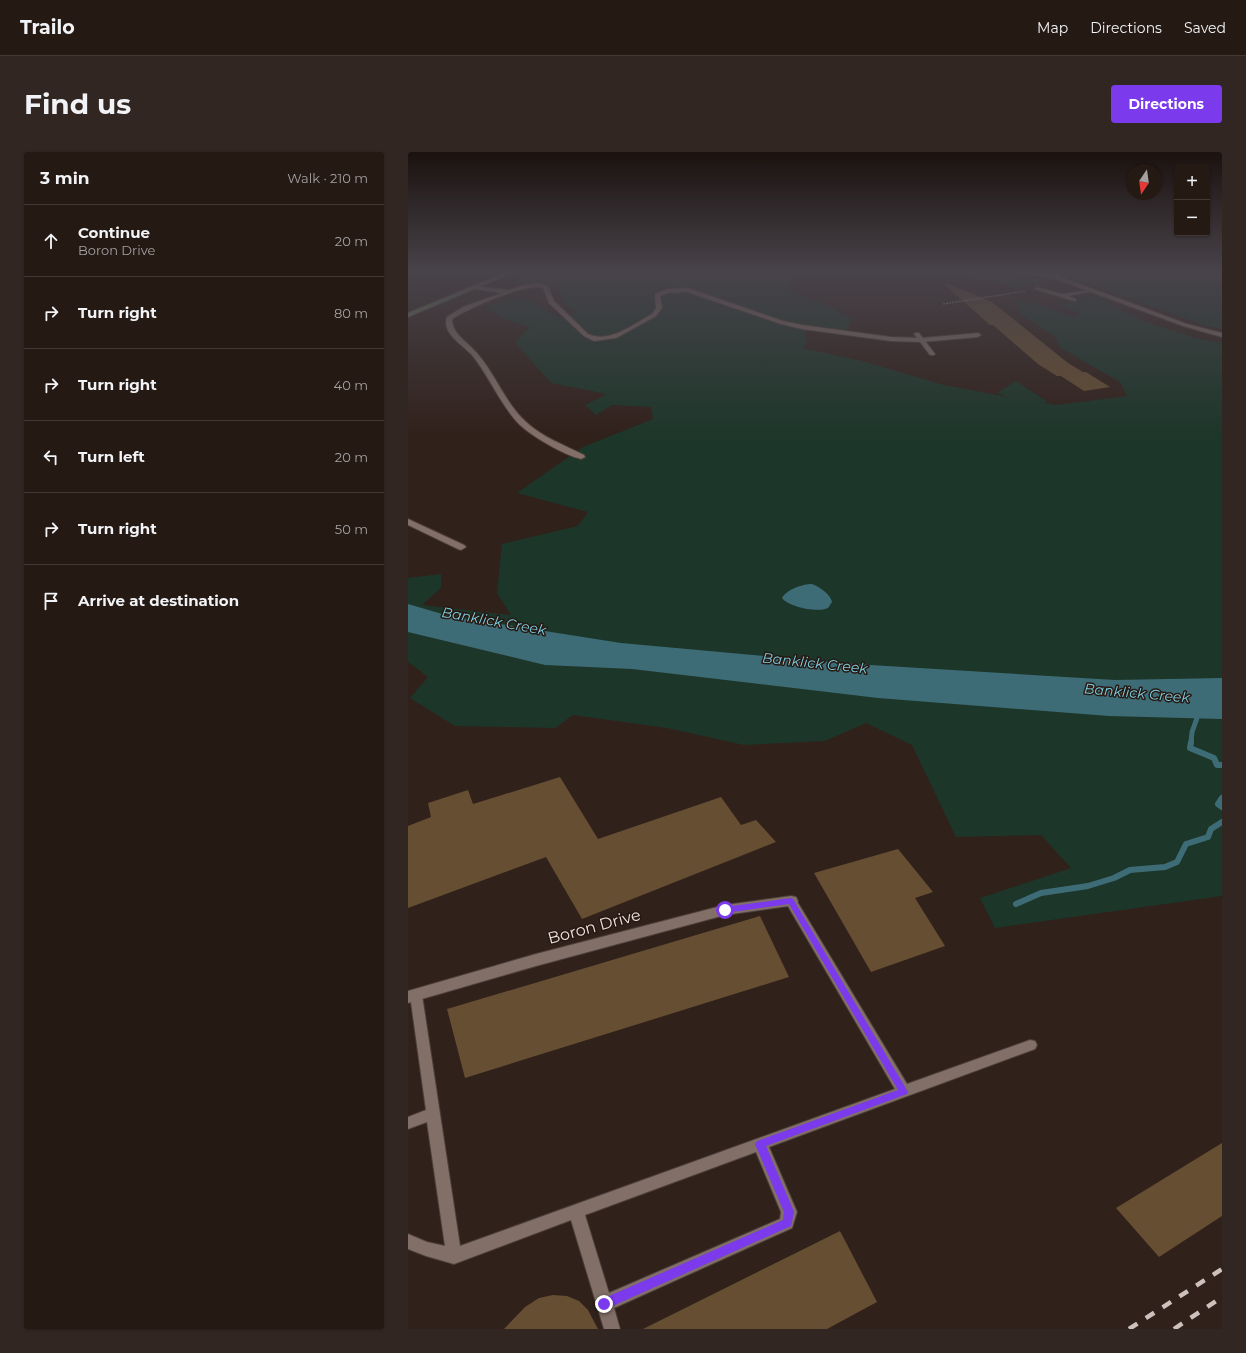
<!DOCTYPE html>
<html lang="en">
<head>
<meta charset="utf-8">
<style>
	:root { --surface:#251914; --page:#312622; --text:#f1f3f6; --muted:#a3a0a0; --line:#423834; --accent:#7c3aed }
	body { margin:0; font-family:Montserrat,sans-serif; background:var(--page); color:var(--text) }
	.controls { position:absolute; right:12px; top:12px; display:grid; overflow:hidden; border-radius:4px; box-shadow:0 1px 3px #0004 }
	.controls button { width:36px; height:36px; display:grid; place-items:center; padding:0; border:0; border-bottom:1px solid var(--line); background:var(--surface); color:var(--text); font:20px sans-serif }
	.compass { position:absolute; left:718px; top:12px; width:36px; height:36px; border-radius:50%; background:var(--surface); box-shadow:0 1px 3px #0004; rotate:193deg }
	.stop { position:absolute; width:12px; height:12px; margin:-9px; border:3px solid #7c3aed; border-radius:50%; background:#fff }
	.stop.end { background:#7c3aed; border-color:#fff; box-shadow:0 1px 4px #0008 }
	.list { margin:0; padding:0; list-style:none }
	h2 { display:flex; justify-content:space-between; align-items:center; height:52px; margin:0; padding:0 16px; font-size:17px }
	h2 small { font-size:13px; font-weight:400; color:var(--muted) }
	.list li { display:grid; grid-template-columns:26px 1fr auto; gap:12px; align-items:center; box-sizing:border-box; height:72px; padding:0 16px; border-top:1px solid var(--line) }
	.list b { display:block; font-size:15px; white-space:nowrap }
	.list p { margin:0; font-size:13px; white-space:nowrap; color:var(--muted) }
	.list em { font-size:13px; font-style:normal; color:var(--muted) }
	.icon { flex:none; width:22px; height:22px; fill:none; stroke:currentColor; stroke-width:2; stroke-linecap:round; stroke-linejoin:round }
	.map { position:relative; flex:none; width:814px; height:1177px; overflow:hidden; border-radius:4px }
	header { display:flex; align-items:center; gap:24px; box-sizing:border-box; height:56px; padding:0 20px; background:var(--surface); border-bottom:1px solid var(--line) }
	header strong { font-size:19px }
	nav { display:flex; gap:22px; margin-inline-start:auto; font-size:14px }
	.intro { display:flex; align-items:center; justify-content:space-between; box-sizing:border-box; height:96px; padding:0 24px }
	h1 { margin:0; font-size:28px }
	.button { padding:10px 18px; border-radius:4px; background:var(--accent); color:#fff; font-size:14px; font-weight:700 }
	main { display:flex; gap:24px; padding:0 24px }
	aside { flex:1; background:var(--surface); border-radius:4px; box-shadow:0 1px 3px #0004 }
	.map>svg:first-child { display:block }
	.commercial { fill:#362b1c }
	.green { fill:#1d362a }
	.water { fill:#3e6c76 }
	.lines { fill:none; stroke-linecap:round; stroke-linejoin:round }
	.stream-far1 { stroke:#3e6c76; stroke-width:5 }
	.stream { stroke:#3e6c76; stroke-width:6 }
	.building { fill:#664e32 }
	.service-casing { stroke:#4c3f3a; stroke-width:2 }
	.minor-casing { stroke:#4c3f3a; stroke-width:2 }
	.secondary-casing { stroke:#4c3f3a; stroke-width:2 }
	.path { stroke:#938681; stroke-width:1.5; stroke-dasharray:2 1; stroke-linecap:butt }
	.service { fill:#826f67; fill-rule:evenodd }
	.minor { fill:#826f67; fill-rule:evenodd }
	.secondary { fill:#6f7f62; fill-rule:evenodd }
	.rail { stroke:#ccc1bc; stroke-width:4.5; stroke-dasharray:10 10; stroke-linecap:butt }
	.route { fill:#7c3aed }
	.labels { text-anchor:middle; stroke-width:3; stroke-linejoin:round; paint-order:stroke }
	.water-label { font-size:14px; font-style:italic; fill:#7ccdde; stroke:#271812 }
	.near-street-label { font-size:16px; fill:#eee3df; stroke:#271812 }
</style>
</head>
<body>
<header>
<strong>Trailo</strong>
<nav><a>Map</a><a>Directions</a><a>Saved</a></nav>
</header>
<div class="intro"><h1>Find us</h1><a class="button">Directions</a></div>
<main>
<aside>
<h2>3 min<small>Walk · 210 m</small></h2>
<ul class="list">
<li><svg class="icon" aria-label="ahead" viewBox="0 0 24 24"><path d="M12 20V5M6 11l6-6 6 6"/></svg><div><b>Continue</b><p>Boron Drive</p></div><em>20 m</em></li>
<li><svg class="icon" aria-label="right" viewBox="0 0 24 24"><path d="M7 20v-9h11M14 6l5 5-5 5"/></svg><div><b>Turn right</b></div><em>80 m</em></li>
<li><svg class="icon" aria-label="right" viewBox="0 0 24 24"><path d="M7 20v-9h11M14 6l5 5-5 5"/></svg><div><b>Turn right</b></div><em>40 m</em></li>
<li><svg class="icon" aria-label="left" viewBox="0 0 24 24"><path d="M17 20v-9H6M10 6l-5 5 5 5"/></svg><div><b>Turn left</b></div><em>20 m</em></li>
<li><svg class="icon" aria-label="right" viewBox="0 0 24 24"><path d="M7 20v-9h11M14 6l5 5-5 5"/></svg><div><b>Turn right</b></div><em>50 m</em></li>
<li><svg class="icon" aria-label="arrive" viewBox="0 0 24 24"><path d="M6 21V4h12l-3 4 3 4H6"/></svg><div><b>Arrive at destination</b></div></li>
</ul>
</aside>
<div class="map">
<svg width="814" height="1177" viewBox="0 0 814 1177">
	<rect width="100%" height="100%" fill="#31211b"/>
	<polygon class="commercial" points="532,119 680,119 663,126"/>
	<g class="green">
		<polygon points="128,119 380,119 383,140 419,153 444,167 438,179 403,173 396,182 399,191 394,196 454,209 536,233 600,245 589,241 608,229 640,250 635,251 648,253 719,244 712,230 651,195 648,185 613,163 607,149 631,152 664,165 673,162 649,152 677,148 674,144 689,145 733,168 788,186 814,191 814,744 587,776 572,746 663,716 633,683 548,685 504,593 458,571 417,589 336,593 259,576 165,563 147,576 47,574 2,546 20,525 0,510 0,426 33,422 33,436 14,453 103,463 89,441 94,392 170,374 180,360 109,341 175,295 245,267 243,255 204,253 188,263 177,253 199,242 143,231 107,190 122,175 92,165 79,154 116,145 152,166 169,160 157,153 151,139 141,133 123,131 106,131"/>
		<polygon points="496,119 613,122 643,132 608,136 585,129"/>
		<polygon points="680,119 742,119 781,124 789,119 814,119 814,177 799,174 663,126"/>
	</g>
	<g class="water">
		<path d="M404,432C412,435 422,442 424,450L420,456C409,461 381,455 374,446C378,438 394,432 404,432Z"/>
		<polygon points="0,452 41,464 213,491 446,512 707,528 814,526 814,567 701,564 470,546 224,517 137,513 0,480"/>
	</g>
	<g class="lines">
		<polyline class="stream-far1" points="783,591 784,580 789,566"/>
		<g class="stream">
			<polyline points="783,590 782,596 806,606 809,613 814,613"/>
			<polyline points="814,646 810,652 814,655"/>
			<polyline points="608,752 633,741 680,734 706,726 722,718 757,715 769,710 778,692 800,685 803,677 814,670"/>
		</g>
	</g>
	<g class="building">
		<polygon points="538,131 584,150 660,211 675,220 678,220 702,235 676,239 653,224 649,224 630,212 585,173 582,173 537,133"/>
		<polygon points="152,625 190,687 313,645 333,673 348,668 368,690 174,767 138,705 0,756 0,674 23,665 20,651 60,638 65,652"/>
		<polygon points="490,697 525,740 507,746 537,794 463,820 406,721"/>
		<polygon points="352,764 381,825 57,926 39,857"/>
		<polygon points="814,991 814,1064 751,1105 708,1056"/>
		<polygon points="432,1079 469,1150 419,1177 235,1177"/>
		<polygon points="145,1143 159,1144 171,1149 180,1158 190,1177 96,1177 117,1155 131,1146"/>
	</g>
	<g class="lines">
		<g class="service-casing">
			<g id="service">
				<polygon points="652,119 657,119 648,125 644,125 644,123"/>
				<polygon points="628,135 654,142 684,138 686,139 660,144 668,147 668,149 666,149 626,137"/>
				<polygon points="507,181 511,181 527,202 526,203 522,203 506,182"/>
				<path d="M383,745L387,746L499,932L622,888L627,889L629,893L627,897L361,995L389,1060L384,1076L206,1156L212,1177H196L163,1068L46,1112L18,1104L0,1097V1082L19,1090L37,1094L19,970L0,977V965L18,958L2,843L3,839L8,838L13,839L14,843L52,1094L487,937L377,749L379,746ZM348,1000L373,1060L372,1067L201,1141L177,1063Z"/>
			</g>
		</g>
		<g class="minor-casing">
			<g id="minor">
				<polygon points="600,119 616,119 648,123 779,172 814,181 814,185 775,174 645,126 603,121"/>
				<path d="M131,131L140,134L146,149L180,182C201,192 226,172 244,162L248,156L247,142L259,137L280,136L375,169L394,173L483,185L514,186L570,181L573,183L570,185L514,190L483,189L394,177L373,172L279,140L260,141L252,144L254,156L248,164L208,186L186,189L176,184L141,151L135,136C117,131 61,156 44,167C44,180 55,187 64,196C86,217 95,249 118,270C134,285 156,293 176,303L177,305L173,307C156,303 125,285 112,273C92,253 82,225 64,203C55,193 33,181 39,165L55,155L94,141L66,137L64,136V134L101,138L115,133Z"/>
				<polygon points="0,367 56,393 58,395 53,398 50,397 0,373"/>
				<polygon points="383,744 388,745 390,749 388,753 317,763 128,814 0,851 0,839 128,802 317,753"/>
			</g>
		</g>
		<g class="secondary-casing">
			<polygon id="secondary" points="101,119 109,119 0,165 0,161"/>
		</g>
		<polyline class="path" points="535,152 618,139"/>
		<use href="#service" class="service"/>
		<use href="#minor" class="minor"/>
		<use href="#secondary" class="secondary"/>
		<g class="rail">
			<polyline points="721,1177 814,1117"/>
			<polyline points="766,1177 814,1145"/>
		</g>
	</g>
	<linearGradient id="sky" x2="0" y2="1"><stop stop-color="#1b120f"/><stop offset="0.42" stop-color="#48434a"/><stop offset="1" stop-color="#48434a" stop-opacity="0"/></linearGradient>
	<rect width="814" height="284" fill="url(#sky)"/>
	<polygon class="route" points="383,746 385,747 500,940 499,942 358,994 386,1060 383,1074 200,1156 196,1157 192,1156 191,1152 192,1148 375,1068 376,1060 347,992 349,989 490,938 381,752 317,761 313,758 317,755"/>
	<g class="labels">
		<g class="water-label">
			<text transform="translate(86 469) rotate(10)" y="5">Banklick Creek</text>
			<text transform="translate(407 511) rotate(6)" y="5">Banklick Creek</text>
			<text transform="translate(729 541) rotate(5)" y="5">Banklick Creek</text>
		</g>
		<g class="near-street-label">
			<text transform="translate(186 774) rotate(-15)" y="6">Boron Drive</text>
		</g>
	</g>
</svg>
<div class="controls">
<button>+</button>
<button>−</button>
</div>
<svg class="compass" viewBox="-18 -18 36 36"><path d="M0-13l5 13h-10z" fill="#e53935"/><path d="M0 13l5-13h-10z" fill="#a3a0a0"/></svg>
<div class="stop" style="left:317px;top:758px"></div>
<div class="stop end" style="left:196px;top:1152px"></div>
</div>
</main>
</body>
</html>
